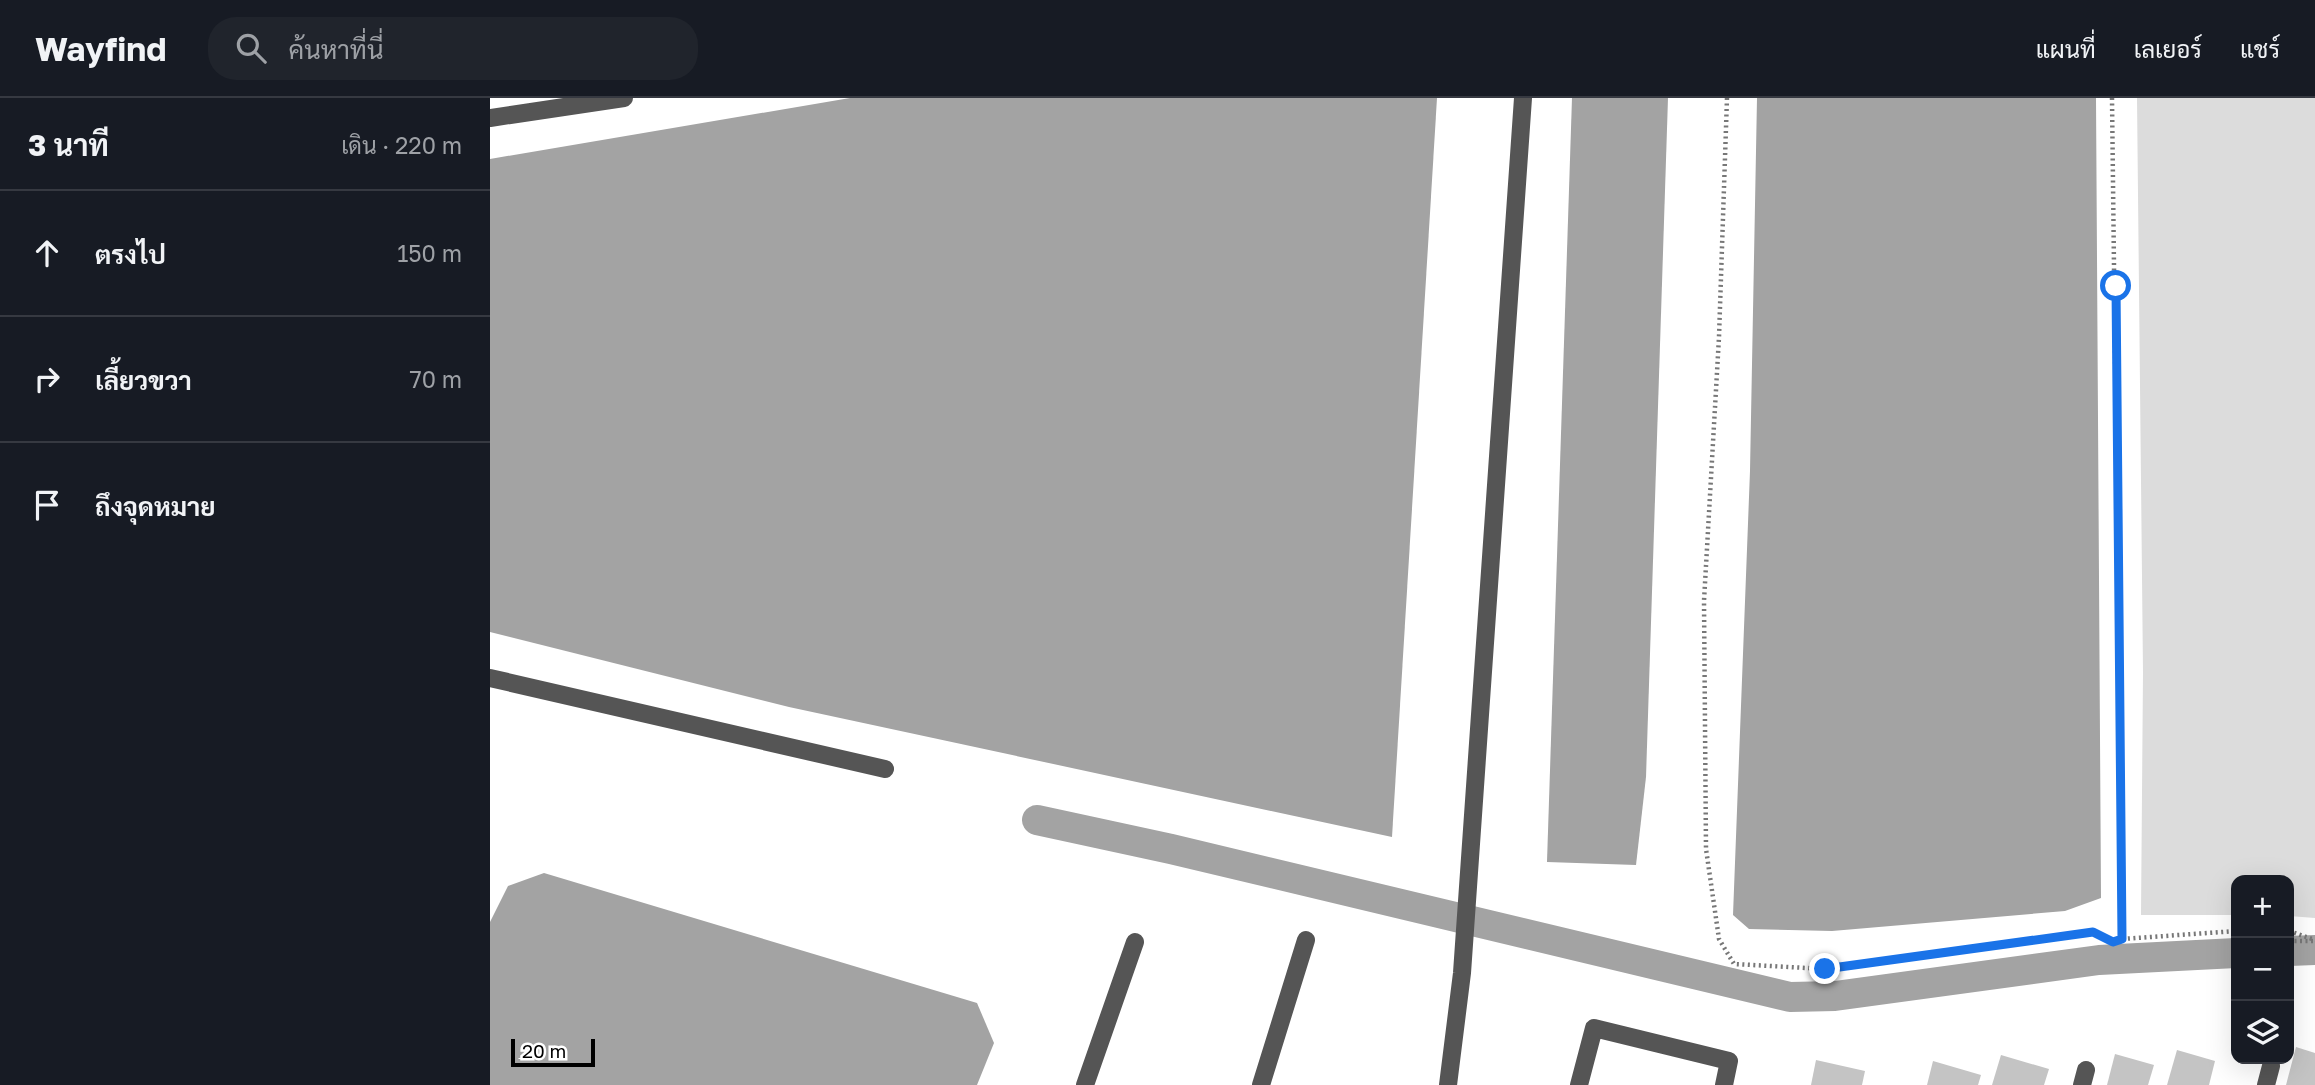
<!DOCTYPE html>
<html lang="th">
<head>
<meta charset="utf-8">
<style>
	:root { --surface:#171b24; --page:#20242c; --text:#f1f3f6; --muted:#9ea1a6; --line:#363941 }
	body { margin:0; font-family:"Golos Text",Sarabun,sans-serif; background:var(--page); color:var(--text) }
	.controls { position:absolute; right:21px; bottom:21px; display:grid; overflow:hidden; border-radius:14px; box-shadow:0 7px 28px #0002 }
	.controls button { width:63px; height:63px; display:grid; place-items:center; padding:0; border:0; border-bottom:2px solid var(--line); background:var(--surface); color:var(--text); font:35px sans-serif }
	.scale { position:absolute; left:21px; bottom:18px; width:84px; box-sizing:border-box; padding-left:7px; border:4px solid #000; border-top:0; font-size:19px; line-height:24px; white-space:nowrap; color:#000; -webkit-text-stroke:5px #fff; paint-order:stroke }
	.stop { position:absolute; width:21px; height:21px; margin:-16px; border:5px solid #1a73e8; border-radius:50%; background:#fff }
	.stop.end { background:#1a73e8; border-color:#fff; box-shadow:0 2px 7px #0008 }
	.list { margin:0; padding:0; list-style:none }
	h2 { display:flex; justify-content:space-between; align-items:center; height:91px; margin:0; padding:0 28px; font-size:30px }
	h2 small { font-size:23px; font-weight:400; color:var(--muted) }
	.list li { display:grid; grid-template-columns:46px 1fr auto; gap:21px; align-items:center; box-sizing:border-box; height:126px; padding:0 28px; border-top:2px solid var(--line) }
	.list b { display:block; font-size:26px; white-space:nowrap }
	.list em { font-size:23px; font-style:normal; color:var(--muted) }
	.icon { flex:none; width:38px; height:38px; fill:none; stroke:currentColor; stroke-width:2; stroke-linecap:round; stroke-linejoin:round }
	.map { position:relative; flex:none; width:1825px; height:987px; overflow:hidden }
	header { display:flex; align-items:center; gap:42px; box-sizing:border-box; height:98px; padding:0 35px; background:var(--surface); border-bottom:2px solid var(--line) }
	header strong { font-size:33px }
	nav { display:flex; gap:38px; margin-inline-start:auto; font-size:24px }
	.search { width:490px; height:63px; background:var(--page); display:flex; align-items:center; gap:18px; box-sizing:border-box; padding:0 24px; border-radius:28px; color:var(--muted); font-size:26px }
	main { display:flex }
	aside { flex:1; background:var(--surface) }
	.map>svg:first-child { display:block }
	.green { fill:#dcdcdc }
	.water { fill:#a3a3a3 }
	.lines { fill:none; stroke-linecap:round; stroke-linejoin:round }
	.canal { stroke:#a3a3a3; stroke-width:30 }
	.building { fill:#c4c4c4 }
	.path { stroke:#777; stroke-width:4.5; stroke-dasharray:2 3.5; stroke-linecap:butt }
	.minor { stroke:#555; stroke-width:18 }
	.route { stroke:#1a73e8; stroke-width:9 }
</style>
</head>
<body>
<header>
<strong>Wayfind</strong>
<div class="search"><svg class="icon" aria-label="search" viewBox="0 0 24 24"><circle cx="10" cy="10" r="6"/><path d="M15 15l6 6"/></svg>ค้นหาที่นี่</div>
<nav><a>แผนที่</a><a>เลเยอร์</a><a>แชร์</a></nav>
</header>
<main>
<aside>
<h2>3 นาที<small>เดิน · 220 m</small></h2>
<ul class="list">
<li><svg class="icon" aria-label="ahead" viewBox="0 0 24 24"><path d="M12 20V5M6 11l6-6 6 6"/></svg><div><b>ตรงไป</b></div><em>150 m</em></li>
<li><svg class="icon" aria-label="right" viewBox="0 0 24 24"><path d="M7 20v-9h11M14 6l5 5-5 5"/></svg><div><b>เลี้ยวขวา</b></div><em>70 m</em></li>
<li><svg class="icon" aria-label="arrive" viewBox="0 0 24 24"><path d="M6 21V4h12l-3 4 3 4H6"/></svg><div><b>ถึงจุดหมาย</b></div></li>
</ul>
</aside>
<div class="map">
<svg width="1825" height="987" viewBox="0 0 1825 987">
	<rect width="100%" height="100%" fill="#fff"/>
	<polygon class="green" points="1647,0 1825,0 1825,820 1799,818 1799,782 1746,782 1746,817 1651,817 1653,574"/>
	<g class="water">
		<polygon points="360,0 947,0 902,739 299,609 0,534 0,61"/>
		<polygon points="1082,0 1178,0 1156,679 1146,767 1057,764"/>
		<polygon points="1267,0 1606,0 1611,800 1575,813 1342,833 1259,831 1243,817 1260,373"/>
		<polygon points="54,775 487,905 504,945 487,987 0,987 0,824 18,788"/>
	</g>
	<g class="lines">
		<g class="canal">
			<polyline points="547,722 681,751 1300,899 1345,898 1609,862 1746,855"/>
			<polyline points="1799,853 1825,852"/>
		</g>
	</g>
	<g class="building">
		<polygon points="1806,949 1825,955 1825,987 1796,987"/>
		<polygon points="1687,952 1725,963 1719,987 1677,987"/>
		<polygon points="1625,956 1664,967 1658,987 1617,987"/>
		<polygon points="1511,957 1559,971 1554,987 1502,987"/>
		<polygon points="1326,962 1375,973 1372,987 1321,987"/>
		<polygon points="1443,963 1491,977 1488,987 1437,987"/>
	</g>
	<g class="lines">
		<g class="path">
			<polyline points="1237,0 1229,239 1214,503 1216,751 1229,841 1244,866 1335,871 1603,834 1623,844 1632,841"/>
			<polyline points="1622,0 1632,841 1746,833"/>
			<polyline points="1799,833 1825,842"/>
			<polyline points="1799,843 1824,843"/>
		</g>
		<g class="minor">
			<polyline points="0,20 134,0"/>
			<polyline points="0,580 395,671"/>
			<polyline points="595,987 645,844"/>
			<polyline points="771,987 816,842"/>
			<polyline points="958,987 972,875 1033,0"/>
			<polyline points="1089,987 1104,930 1239,963 1234,987"/>
			<polyline points="1592,987 1596,972"/>
			<polyline points="1776,987 1781,968"/>
		</g>
	</g>
	<g class="lines">
		<polyline class="route" points="1335,871 1603,834 1623,844 1632,841 1626,188"/>
	</g>
</svg>
<div class="controls">
<button>+</button>
<button>−</button>
<button><svg class="icon" aria-label="layers" viewBox="0 0 24 24"><path d="M12 4l9 5-9 5-9-5zM3 14l9 5 9-5"/></svg></button>
</div>
<div class="scale">20 m</div>
<div class="stop" style="left:1626px;top:188px"></div>
<div class="stop end" style="left:1335px;top:871px"></div>
</div>
</main>
</body>
</html>
